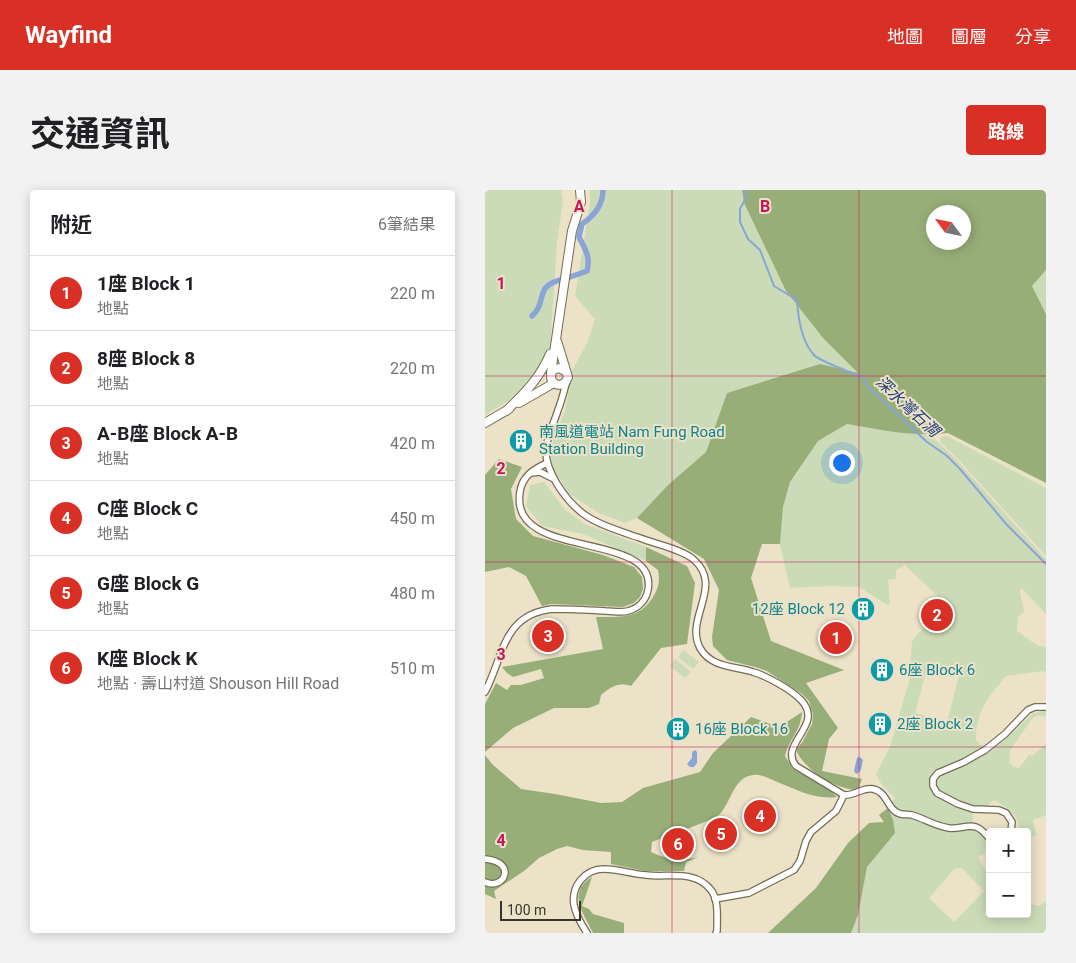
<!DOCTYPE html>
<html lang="zh-TW">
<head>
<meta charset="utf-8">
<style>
	:root { --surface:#fff; --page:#f2f2f2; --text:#202124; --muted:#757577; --line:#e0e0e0; --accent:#d93025 }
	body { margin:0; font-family:Roboto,"Noto Sans TC",sans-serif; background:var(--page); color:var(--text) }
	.controls { position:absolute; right:15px; bottom:15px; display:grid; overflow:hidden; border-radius:5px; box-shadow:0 2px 12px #0003 }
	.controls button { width:45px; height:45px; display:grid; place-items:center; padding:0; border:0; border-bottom:1px solid var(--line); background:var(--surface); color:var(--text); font:25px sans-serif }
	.compass { position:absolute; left:441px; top:15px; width:45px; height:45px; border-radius:50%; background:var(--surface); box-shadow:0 2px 12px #0003; rotate:303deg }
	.scale { position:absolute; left:15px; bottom:12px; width:81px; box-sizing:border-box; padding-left:5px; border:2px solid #39352a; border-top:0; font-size:14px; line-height:18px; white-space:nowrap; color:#39352a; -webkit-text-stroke:4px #ebe2c7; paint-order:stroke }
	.you { position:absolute; left:356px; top:272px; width:18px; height:18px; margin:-12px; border:4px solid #fff; border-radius:50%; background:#1a73e8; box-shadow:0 0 0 8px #1a73e833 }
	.badge { display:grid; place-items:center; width:32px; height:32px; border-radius:50%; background:var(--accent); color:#fff; font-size:16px; font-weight:700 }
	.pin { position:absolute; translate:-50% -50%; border:2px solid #fff; box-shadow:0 1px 5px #0006 }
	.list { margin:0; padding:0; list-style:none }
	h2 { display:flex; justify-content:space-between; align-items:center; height:65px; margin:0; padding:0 20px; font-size:21px }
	h2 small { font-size:16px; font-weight:400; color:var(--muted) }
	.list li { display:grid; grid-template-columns:32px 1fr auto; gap:15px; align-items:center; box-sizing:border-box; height:75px; padding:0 20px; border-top:1px solid var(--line) }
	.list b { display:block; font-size:19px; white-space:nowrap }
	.list p { margin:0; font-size:16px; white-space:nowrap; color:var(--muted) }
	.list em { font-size:16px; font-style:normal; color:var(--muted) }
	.map { position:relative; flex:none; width:561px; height:743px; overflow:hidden; border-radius:5px }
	header { display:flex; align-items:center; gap:30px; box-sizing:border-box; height:70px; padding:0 25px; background:var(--accent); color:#fff }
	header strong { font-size:24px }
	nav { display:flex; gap:28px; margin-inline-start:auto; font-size:18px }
	.intro { display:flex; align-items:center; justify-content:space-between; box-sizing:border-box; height:120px; padding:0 30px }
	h1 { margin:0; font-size:35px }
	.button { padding:12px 22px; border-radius:5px; background:var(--accent); color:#fff; font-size:18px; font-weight:700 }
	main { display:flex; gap:30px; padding:0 30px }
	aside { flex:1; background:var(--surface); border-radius:5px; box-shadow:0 2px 12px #0003 }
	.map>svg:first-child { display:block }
	.green { fill:#cbdbb7; fill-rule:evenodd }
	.forest { fill:#98ae78; fill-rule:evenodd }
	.water { fill:#8ba4d7 }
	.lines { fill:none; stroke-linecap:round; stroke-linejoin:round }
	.stream { stroke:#8ba4d7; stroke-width:2 }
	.canal { stroke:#8ba4d7; stroke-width:5.5 }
	.minor-casing { stroke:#756c54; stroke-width:8 }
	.major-casing { stroke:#756c54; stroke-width:10 }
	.minor { stroke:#fff; stroke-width:5.5 }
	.major { stroke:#fff; stroke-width:8 }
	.grid { fill:none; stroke:#c2185b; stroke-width:1; stroke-opacity:0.55 }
	.labels { text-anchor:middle; stroke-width:4; stroke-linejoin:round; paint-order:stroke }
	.culture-label { font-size:15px; fill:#0d838f; stroke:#ebe2c7; text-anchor:start }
	.water-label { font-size:16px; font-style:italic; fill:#233e7b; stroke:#ebe2c7 }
	.grid-label { font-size:16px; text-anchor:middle; font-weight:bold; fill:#c2185b; stroke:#ebe2c7; stroke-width:4; stroke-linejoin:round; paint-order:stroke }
</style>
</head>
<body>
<header>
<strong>Wayfind</strong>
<nav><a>地圖</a><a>圖層</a><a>分享</a></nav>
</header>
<div class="intro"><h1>交通資訊</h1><a class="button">路線</a></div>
<main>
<aside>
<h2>附近<small>6筆結果</small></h2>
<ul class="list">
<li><span class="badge">1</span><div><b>1座 Block 1</b><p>地點</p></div><em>220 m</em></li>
<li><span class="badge">2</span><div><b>8座 Block 8</b><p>地點</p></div><em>220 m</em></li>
<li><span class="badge">3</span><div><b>A-B座 Block A-B</b><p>地點</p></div><em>420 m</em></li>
<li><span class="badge">4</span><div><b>C座 Block C</b><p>地點</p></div><em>450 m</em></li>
<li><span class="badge">5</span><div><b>G座 Block G</b><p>地點</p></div><em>480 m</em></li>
<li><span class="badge">6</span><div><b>K座 Block K</b><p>地點 · 壽山村道 Shouson Hill Road</p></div><em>510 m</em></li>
</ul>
</aside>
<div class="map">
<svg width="561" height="743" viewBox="0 0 561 743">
	<rect width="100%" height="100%" fill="#ebe2c7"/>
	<g class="green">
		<polygon points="0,0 76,0 78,10 72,53 65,159 49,188 39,197 33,205 0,225"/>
		<polygon points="105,0 257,0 259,14 301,101 338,148 374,183 242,203 221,262 183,295 152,328 140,333 112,322 83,303 68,278 65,258 80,221 87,181 103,151 110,129 90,106 105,13"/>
		<polygon points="561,80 561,124 547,96"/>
		<path d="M362,234L400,241L445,245L468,266L561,369V424L537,399L535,401L539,422L533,427L532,441L553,456L561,457V483L558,481L521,486C503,508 491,520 491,551L497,555L511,556L528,543L547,524L561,520V527L552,525L545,531L525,561L524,572L529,577L534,578L545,564L547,566L561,554V625L548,630L551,645L542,650V642H536C533,625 523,618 509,610L496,621L488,622C486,640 491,641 504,650L499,664L493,667L505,689V724H542V713L554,716L561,712V743H366L373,725L382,677L408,630L403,618L410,608L397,595L391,584L405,557L424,492L427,451L440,436L462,435L465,418L420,375L411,380V389L403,390L405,414L402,415L374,397L344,396L305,398L295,354L298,317L305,292L333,251ZM443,474L475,482L462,532L430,523ZM477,678L499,701L469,732L444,708L469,679Z"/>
		<polygon points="462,246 561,298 561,366 470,266 456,253 455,247"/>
		<polygon points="59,292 80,320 100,334 161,357 161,371 98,344 57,336 41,316 45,295"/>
		<polygon points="198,460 214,472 208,479 193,467"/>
		<polygon points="190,469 206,482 200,488 185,476"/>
	</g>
	<g class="forest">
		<path d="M257,0H561V80L547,96L561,124V293L463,243C429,247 395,240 362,234L333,251L305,292L298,317L295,354H277L266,388L286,451L359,480L321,493L353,538L344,549L337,581L377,589L373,600C352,600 319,580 311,560L318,551L327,534L328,524L324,511L317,504L282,481L270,477L242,470L228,456L227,447L234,400L219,369L152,328L183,295L221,262L242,203L335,174L373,183L338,148L301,101L259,13ZM448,22H478V52H448Z"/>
		<polygon points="14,269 37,277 26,299 31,329 48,346 118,365 149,377 157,387 158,399 155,407 149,413 138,417 66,414 57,416 41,386 24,377 0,382 0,285"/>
		<path d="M161,357L202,376L210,393L202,454L176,458L146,496C132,492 126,497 116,505L114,514L104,518H69L28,538L0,562V514L11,493L22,500L26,495H36L59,488L56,479L28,487L22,483L17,477L118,459L111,427C134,427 155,429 168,407C174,397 175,391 173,380L161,371Z"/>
		<path d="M317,522C315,544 304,548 300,566L308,579L343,599L352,607C330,610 310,599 290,591C283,588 276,584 268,585C249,587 246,612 235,624C229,630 179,647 167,652L166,662C182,670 198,671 214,667L201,672L199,681H160L126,674V662L98,660L82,656L72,659L54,668L39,681L9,701L11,709L0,704V565L8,575L36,599L70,604L116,613L137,612L158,598L215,582L228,563L266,527L294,537Z"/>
		<polygon points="403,618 408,630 410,643 382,677 373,725 366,743 283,743 331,698 363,653 384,633 399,632 394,625"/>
		<path d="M107,687L97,716L104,719L108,724L139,733V743H108C99,724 81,702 107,687Z"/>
	</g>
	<g class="water">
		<polygon points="210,560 212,562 212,573 209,577 205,577 202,574 207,568 207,562"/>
		<path d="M375,567L378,570C376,576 378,581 371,584L369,581L372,568Z"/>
	</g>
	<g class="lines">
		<path class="stream" d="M260,0L262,6L255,19V32L263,49L275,60L289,96L312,110C313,127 317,152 329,165C334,171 370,184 379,188L381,195L442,252L461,265L475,279L522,335L561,374"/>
		<g class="canal">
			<path d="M85,87L102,81C106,67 100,59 94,47L97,34C109,26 118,16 118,0"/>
			<path d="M47,126C63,111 49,97 75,90"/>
		</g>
		<g class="minor-casing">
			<g id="minor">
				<path d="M82,191C79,200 77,210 73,220C69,233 62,246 61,259C60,272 66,284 72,294C95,331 117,335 155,348C170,354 196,359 208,369C240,396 199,428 215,458C226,478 250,476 268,482C282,486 307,500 317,511C339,536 293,554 311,576L359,605C369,606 378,597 388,599C403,602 402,621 416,624C420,625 424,624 427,625C440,629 450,636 464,638C473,640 482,634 491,637C497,639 500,644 505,649"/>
				<polyline points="46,283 55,282 67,288"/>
				<path d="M0,502C19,466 17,425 67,419C85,419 103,420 121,421C128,421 136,423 143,421C154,418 161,410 163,400C174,339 23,372 35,302C37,286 49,279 62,273"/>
				<polyline points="526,642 527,632 521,623 514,620 488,619 473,614 452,603 448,596 448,589 453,583 479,572 500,560 520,544 543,520 550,517 561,517"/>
				<path d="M0,669C33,672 19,701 0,692"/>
				<polyline points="230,709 264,703 309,680 315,671 321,651 326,642 351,621 359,605"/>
				<path d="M102,743C96,734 91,725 89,715C86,696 100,679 119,679C133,679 147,684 161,685C183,688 210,679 226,700C234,710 232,728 232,741L231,743"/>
			</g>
		</g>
		<g class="major-casing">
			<g id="major">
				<path d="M72,151L83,187C78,202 60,193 68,180L74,178L80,181"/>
				<polyline points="66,183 87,41 96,12 95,0"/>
				<polyline points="34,213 69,193"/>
				<path d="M21,221C39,204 55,188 65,164"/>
				<polyline points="0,233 24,219"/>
			</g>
		</g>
		<use href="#minor" class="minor"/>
		<use href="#major" class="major"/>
	</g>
	<path class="grid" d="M187,0V743M374,0V743M0,186H561M0,372H561M0,557H561"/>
	<defs>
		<g id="building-disc" transform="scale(1.25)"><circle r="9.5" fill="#0f9aa8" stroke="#ebe2c7"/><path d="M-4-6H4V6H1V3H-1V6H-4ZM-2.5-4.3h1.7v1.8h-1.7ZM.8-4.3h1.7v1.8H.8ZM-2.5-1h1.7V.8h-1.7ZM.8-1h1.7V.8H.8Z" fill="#fff"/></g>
	</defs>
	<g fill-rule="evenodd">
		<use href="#building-disc" x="36" y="251"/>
		<use href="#building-disc" x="378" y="419"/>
		<use href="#building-disc" x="397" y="480"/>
		<use href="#building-disc" x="395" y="534"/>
		<use href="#building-disc" x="193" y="539"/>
	</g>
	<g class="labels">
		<g class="culture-label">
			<text x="54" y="247">南風道電站 Nam Fung Road<tspan x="54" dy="17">Station Building</tspan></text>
			<text x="360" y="424" text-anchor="end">12座 Block 12</text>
			<text x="414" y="485">6座 Block 6</text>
			<text x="412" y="539">2座 Block 2</text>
			<text x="210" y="544">16座 Block 16</text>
		</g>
		<g class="water-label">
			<text transform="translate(423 216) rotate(43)" y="6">深水灣石澗</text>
		</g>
	</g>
	<g class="grid-label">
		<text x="94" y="22">A</text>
		<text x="280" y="22">B</text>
		<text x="16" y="99">1</text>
		<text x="16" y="284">2</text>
		<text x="16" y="470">3</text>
		<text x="16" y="656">4</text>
	</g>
</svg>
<div class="controls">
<button>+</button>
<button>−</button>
</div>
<svg class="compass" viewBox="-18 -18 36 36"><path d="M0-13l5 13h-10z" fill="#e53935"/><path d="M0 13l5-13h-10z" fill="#757577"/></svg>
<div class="scale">100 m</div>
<div class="you"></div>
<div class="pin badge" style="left:351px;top:448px">1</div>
<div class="pin badge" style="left:452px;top:425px">2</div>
<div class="pin badge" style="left:63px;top:446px">3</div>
<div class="pin badge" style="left:275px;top:626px">4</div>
<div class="pin badge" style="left:236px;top:644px">5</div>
<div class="pin badge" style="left:193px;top:654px">6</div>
</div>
</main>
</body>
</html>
